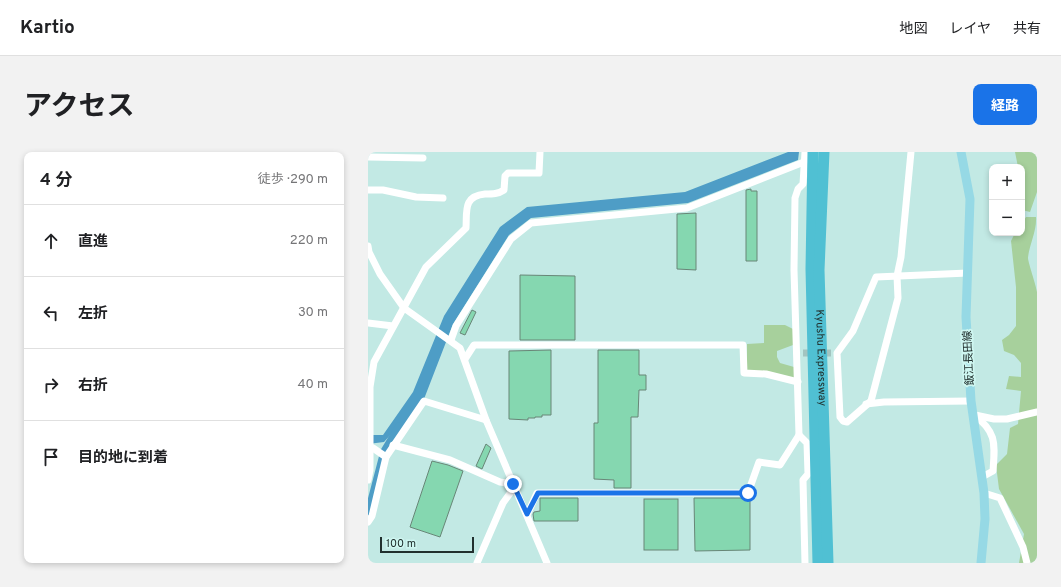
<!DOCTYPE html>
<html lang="ja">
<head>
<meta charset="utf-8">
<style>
	:root { --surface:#fff; --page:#f2f2f2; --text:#202124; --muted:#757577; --line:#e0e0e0; --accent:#1a73e8 }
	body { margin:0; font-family:Overpass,"Noto Sans JP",sans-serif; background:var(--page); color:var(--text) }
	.controls { position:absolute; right:12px; top:12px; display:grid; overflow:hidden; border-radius:8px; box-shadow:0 2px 6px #0003 }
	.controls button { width:36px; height:36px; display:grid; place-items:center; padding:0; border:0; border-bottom:1px solid var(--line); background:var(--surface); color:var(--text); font:20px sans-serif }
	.scale { position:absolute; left:12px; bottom:10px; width:94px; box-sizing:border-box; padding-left:4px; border:2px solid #21302e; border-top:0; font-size:11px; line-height:14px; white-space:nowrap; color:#21302e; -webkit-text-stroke:3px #cff7f1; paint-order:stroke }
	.stop { position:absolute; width:12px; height:12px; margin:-9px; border:3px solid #1a73e8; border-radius:50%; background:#fff }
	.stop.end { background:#1a73e8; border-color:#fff; box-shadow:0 1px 4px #0008 }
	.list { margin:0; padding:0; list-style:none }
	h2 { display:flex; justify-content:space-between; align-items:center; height:52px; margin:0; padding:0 16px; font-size:17px }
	h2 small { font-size:13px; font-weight:400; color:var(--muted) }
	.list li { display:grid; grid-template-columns:26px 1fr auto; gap:12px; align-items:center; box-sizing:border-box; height:72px; padding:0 16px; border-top:1px solid var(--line) }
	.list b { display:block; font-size:15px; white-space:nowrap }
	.list em { font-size:13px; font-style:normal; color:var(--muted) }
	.icon { flex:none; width:22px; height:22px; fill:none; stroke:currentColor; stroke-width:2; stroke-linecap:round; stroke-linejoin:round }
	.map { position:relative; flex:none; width:669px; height:411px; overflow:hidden; border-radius:8px }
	header { display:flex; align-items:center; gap:24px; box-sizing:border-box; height:56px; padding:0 20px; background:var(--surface); border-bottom:1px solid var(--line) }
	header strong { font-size:19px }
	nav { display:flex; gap:22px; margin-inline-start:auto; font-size:14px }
	.intro { display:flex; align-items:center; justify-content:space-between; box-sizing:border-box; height:96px; padding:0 24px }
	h1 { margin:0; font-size:28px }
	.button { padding:10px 18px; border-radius:8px; background:var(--accent); color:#fff; font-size:14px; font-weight:700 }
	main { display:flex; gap:24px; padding:0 24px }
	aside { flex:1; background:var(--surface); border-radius:8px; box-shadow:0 2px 6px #0003 }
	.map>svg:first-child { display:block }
	.green { fill:#a7d09c }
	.water { fill:#4e9dc6 }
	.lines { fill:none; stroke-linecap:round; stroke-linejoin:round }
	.canal { stroke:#4e9dc6; stroke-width:7 }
	.building { fill:#85d7b0; stroke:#688677 }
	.minor-tunnel { stroke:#a2c4c0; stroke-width:7; stroke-dasharray:7 3.5; stroke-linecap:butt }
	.minor { stroke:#fff; stroke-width:7 }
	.major { stroke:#96d9e5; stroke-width:9 }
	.highway { stroke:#50c0d3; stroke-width:11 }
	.route { stroke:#1a73e8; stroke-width:5 }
	.labels { text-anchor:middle; stroke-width:3.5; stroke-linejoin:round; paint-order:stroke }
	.street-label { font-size:11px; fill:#21302e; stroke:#cff7f1 }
</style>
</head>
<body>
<header>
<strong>Kartio</strong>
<nav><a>地図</a><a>レイヤ</a><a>共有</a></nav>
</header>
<div class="intro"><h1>アクセス</h1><a class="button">経路</a></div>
<main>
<aside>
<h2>4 分<small>徒歩 · 290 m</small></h2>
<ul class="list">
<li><svg class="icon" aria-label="ahead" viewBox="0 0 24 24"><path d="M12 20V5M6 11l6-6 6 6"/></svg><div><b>直進</b></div><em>220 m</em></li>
<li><svg class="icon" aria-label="left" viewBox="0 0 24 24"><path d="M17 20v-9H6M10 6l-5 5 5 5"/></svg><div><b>左折</b></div><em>30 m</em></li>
<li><svg class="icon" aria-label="right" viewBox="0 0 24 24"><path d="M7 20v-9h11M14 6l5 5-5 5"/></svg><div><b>右折</b></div><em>40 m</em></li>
<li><svg class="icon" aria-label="arrive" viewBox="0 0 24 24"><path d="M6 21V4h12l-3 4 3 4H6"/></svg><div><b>目的地に到着</b></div></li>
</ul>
</aside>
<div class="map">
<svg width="669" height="411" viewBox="0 0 669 411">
	<rect width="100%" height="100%" fill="#c2e9e4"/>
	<g class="green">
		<polygon points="647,0 669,0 669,40 662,60 654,58 654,15 650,15"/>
		<path d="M658,65H668C669,79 661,93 660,106C660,110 668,133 669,140V411H651L656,382L631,337L628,313L639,302L642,276L650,272L653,239L638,237L641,224L653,225V211L646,203L636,199L634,188L641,183L648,174V135L643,89L647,81H654V71Z"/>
		<polygon points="396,173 417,173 425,177 425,193 409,199 409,205 412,211 426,215 427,226 379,220 379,192 396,191"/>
	</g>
	<polygon class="water" points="420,0 431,0 430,8 320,51 163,66 141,83 85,172 56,247 30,283 25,280 16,290 0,292 0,283 15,283 45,240 76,164 132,75 159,55 317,40"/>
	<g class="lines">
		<polyline class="canal" points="0,360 16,299 31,274"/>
	</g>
	<g class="building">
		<polygon points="383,37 383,39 389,39 389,109 378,109 378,38"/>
		<polygon points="328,61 328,118 309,117 309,62"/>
		<polygon points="152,123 207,124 207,188 152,188"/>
		<polygon points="104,158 108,160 97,183 92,181"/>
		<polygon points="183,198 183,263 174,263 174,265 167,265 167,266 160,266 160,268 141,267 141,199"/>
		<polygon points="230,198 271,198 271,223 278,223 278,238 271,238 270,265 263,265 263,336 246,336 246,328 226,327 226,271 230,271"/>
		<polygon points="118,292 123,296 114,317 108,314"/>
		<polygon points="64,309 80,313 95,319 72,385 42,375"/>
		<polygon points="172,346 210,346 210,369 166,369 165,362 166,360 172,359"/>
		<polygon points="326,346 382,346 382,398 327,399"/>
		<rect x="276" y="347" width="34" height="51"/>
	</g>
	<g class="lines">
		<polyline class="minor-tunnel" points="435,201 464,201"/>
		<g class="minor">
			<polyline points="543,0 533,105 529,124 530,146 503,249 479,270 475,269 472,265 469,201 485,179 508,125 600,121"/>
			<polyline points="0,5 55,6"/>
			<polyline points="0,38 15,38 48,45 75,46"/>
			<polyline points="0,94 1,100 12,122 36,156 92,196 118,268 179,411"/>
			<polyline points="0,171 25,174"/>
			<polyline points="83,188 88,174 143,87 163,71 319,56 436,10"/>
			<polyline points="97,207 106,193 375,193 376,221 398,222 430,230"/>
			<polyline points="498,252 516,250 603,249"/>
			<path d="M605,262C629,280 627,291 625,319L614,325"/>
			<polyline points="607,263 626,267 639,267 669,260"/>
			<polyline points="431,283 439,291 440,322 435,328 437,411"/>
			<polyline points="25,293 82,308 132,330 145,332"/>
			<polyline points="0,295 5,296 18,305"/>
			<path d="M0,328L2,318V235L6,210L58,115L98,76C99,59 95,44 117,42C125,42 130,42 136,38L137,24L140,21H171L172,0"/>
			<polyline points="616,341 632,346 655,395 659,411"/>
			<polyline points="159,363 169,341 380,341 391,310 412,313 431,283 426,118 427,46 430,37 435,32 437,0"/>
			<polyline points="0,370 4,364 18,305 56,249 118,268"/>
			<polyline points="109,411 135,351 146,336"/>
		</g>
		<polyline class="major" points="593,0 602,47 598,165 603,249 616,341 617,367 613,411"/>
		<g class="highway">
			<polyline points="445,0 443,117 450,411"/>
			<path id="s1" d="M456,0L451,118L460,411"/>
		</g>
	</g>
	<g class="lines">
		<polyline class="route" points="145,332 159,362 170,341 380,341"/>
	</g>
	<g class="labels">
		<g class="street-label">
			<text dy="4" stroke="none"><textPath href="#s1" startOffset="206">Kyushu Expressway</textPath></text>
			<text transform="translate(600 206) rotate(-93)" y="4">飯江長田線</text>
		</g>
	</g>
</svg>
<div class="controls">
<button>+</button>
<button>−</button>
</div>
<div class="scale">100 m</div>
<div class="stop" style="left:380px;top:341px"></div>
<div class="stop end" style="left:145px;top:332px"></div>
</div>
</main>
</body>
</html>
